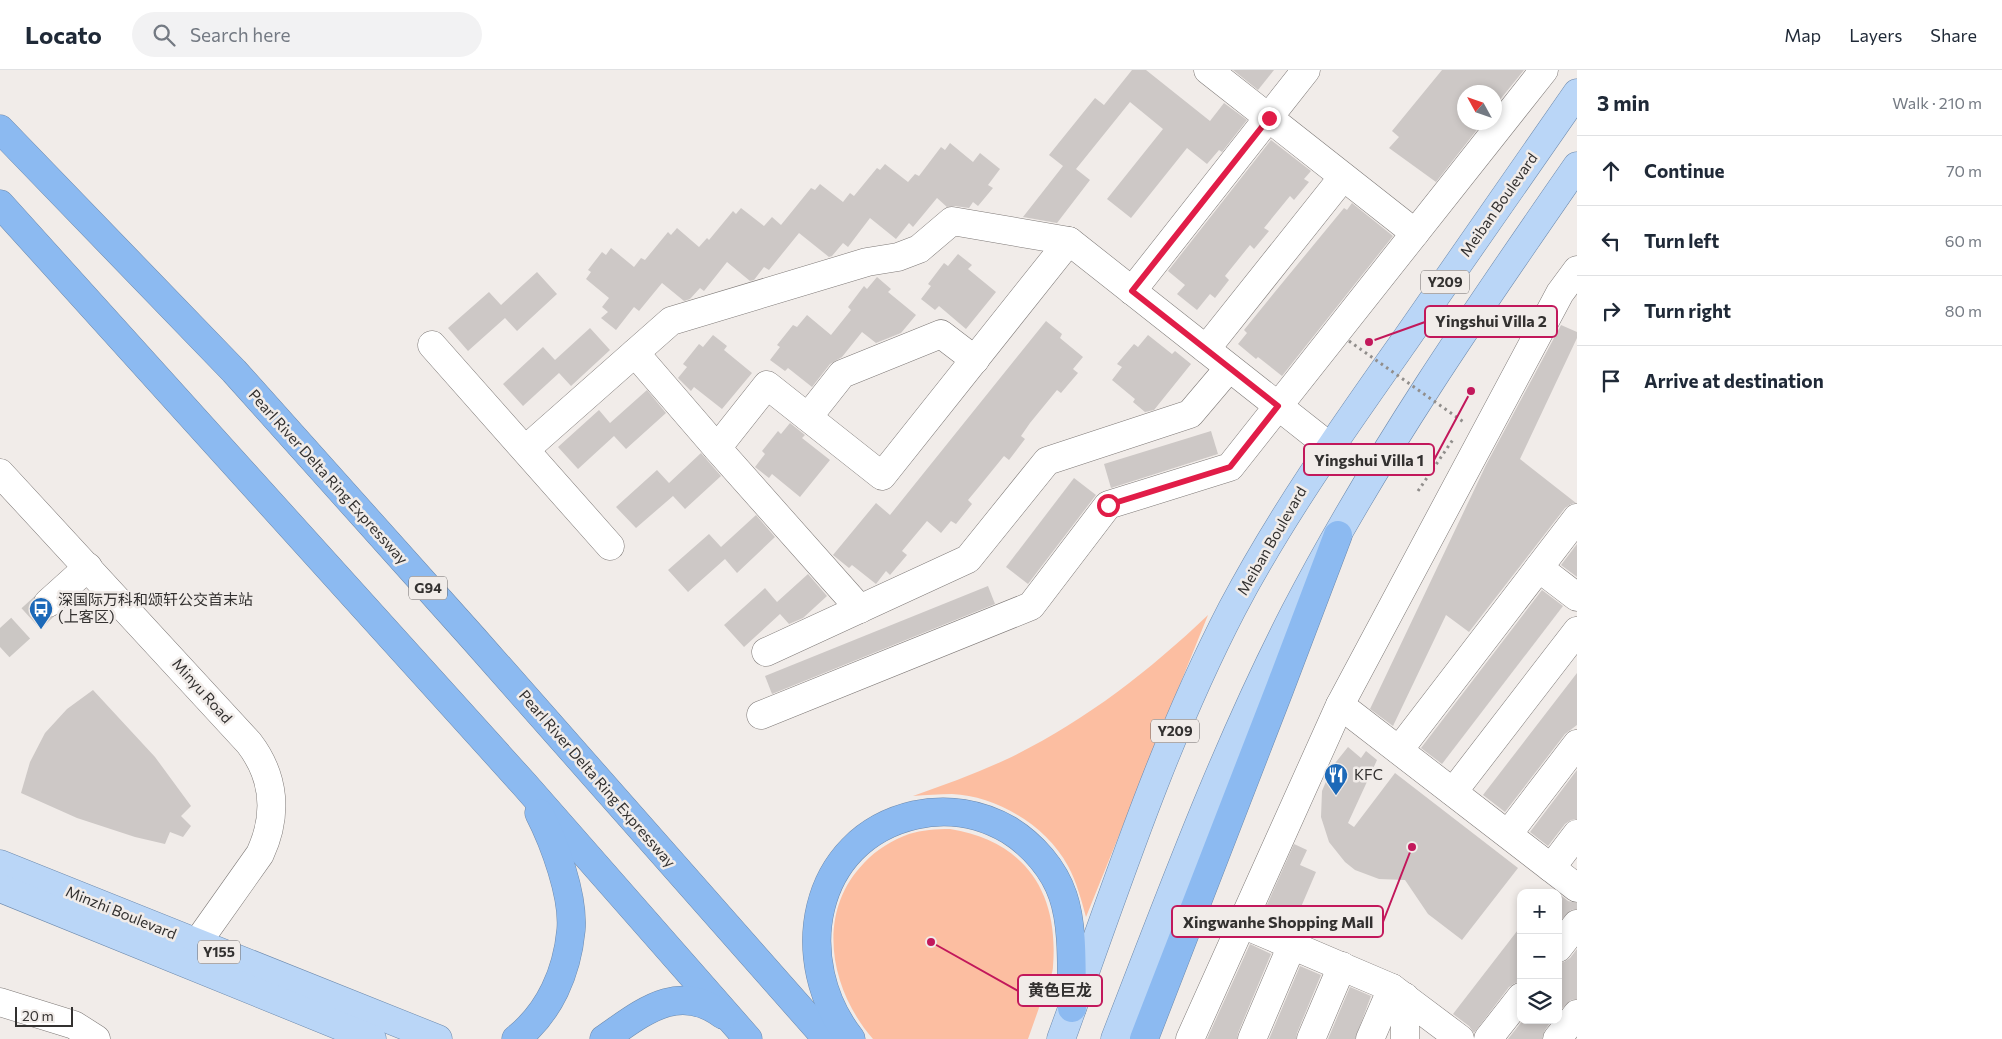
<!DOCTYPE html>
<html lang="en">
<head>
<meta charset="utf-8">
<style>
	:root { --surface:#fff; --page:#f2f2f3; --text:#1f2937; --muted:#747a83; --line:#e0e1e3 }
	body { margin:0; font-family:Commissioner,"Noto Sans SC",sans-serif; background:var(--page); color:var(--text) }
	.controls { position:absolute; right:15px; bottom:15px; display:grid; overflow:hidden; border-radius:10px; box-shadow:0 2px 8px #0003 }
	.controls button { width:45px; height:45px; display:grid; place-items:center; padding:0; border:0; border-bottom:1px solid var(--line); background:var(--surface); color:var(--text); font:25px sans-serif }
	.compass { position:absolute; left:1457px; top:15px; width:45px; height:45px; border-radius:50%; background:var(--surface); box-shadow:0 2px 8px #0003; rotate:310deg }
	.scale { position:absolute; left:15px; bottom:12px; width:58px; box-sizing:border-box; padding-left:5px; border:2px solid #333130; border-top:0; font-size:14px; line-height:18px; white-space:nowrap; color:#333130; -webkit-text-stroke:4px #f1ece9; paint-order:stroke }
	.stop { position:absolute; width:15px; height:15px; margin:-11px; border:4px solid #e11d48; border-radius:50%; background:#fff }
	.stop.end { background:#e11d48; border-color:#fff; box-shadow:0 1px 5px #0008 }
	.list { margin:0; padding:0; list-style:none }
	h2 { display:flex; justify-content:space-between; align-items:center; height:65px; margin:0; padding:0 20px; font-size:21px }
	h2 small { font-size:16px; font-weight:400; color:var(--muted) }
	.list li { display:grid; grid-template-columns:32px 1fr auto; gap:15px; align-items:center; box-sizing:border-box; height:70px; padding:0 20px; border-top:1px solid var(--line) }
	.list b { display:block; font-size:19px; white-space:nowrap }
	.list em { font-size:16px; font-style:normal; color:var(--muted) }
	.icon { flex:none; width:28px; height:28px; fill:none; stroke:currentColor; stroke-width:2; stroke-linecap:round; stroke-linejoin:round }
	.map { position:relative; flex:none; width:1577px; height:969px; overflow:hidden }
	header { display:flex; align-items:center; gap:30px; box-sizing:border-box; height:70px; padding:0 25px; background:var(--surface); border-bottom:1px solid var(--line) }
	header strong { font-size:24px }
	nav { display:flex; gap:28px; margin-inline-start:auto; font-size:18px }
	.search { width:350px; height:45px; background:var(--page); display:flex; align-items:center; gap:12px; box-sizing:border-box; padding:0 18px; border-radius:28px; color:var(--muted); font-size:19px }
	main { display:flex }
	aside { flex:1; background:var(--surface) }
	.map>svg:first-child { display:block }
	.green { fill:#fcbea1 }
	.building { fill:#cdc8c6 }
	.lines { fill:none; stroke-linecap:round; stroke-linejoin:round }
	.minor-tunnel { stroke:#cbc7c4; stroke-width:28; stroke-dasharray:28 14; stroke-linecap:butt }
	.minor-casing { stroke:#7e7977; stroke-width:29 }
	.major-casing { stroke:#6d8aad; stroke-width:29 }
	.highway-casing { stroke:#6d8aad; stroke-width:29 }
	.path { stroke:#918e8c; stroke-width:3; stroke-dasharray:2.5 4; stroke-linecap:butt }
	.minor { stroke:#fff; stroke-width:28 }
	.major { stroke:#bad6f7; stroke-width:28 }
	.highway { stroke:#8cbaf1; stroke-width:28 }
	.path-bridge { stroke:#918e8c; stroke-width:3; stroke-dasharray:2.5 4; stroke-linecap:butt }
	.route { stroke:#e11d48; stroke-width:6 }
	.labels { text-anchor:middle; stroke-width:5; stroke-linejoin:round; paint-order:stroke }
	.shield { fill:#f1ece9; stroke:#6c6968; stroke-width:1 }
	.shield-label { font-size:14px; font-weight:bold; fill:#333130 }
	.street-label { font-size:15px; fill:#333130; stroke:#f1ece9 }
	.poi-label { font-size:15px; fill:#333130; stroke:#f1ece9; text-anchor:start }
	.leader { fill:none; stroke:#c2185b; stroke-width:2 }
	.callout-dot { fill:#c2185b; stroke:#f1ece9; stroke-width:2 }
	.callout { fill:#f1ece9; stroke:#c2185b; stroke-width:2 }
	.callout-label { font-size:16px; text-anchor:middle; font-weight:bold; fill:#333130 }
</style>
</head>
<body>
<header>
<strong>Locato</strong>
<div class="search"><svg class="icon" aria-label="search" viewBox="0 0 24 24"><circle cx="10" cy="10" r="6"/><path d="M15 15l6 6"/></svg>Search here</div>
<nav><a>Map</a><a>Layers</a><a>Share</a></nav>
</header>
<main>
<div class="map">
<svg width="1577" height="969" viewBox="0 0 1577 969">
	<rect width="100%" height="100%" fill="#f1ece9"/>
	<g class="green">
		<path d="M1208,545L1086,847C1081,829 1077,813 1068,796C1047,756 997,726 952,724C939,724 926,725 913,726C944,715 975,704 1005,690C1081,654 1147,603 1208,545Z"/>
		<path d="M950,759C1025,771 1059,822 1053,896C1053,903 1049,911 1046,918C1040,935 1034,952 1028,969H873C830,920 815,843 864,793C876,780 892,770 909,764C922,760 936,759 950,759Z"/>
	</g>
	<g class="building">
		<polygon points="1132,0 1146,0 1210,51 1224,33 1247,50 1222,82 1219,80 1207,94 1187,78 1131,148 1107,129 1163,59 1130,32 1076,99 1090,110 1057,153 1023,147 1063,96 1049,85 1095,28 1104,35"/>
		<polygon points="1233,0 1274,0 1258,20"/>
		<polygon points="1442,0 1524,0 1494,37 1494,22 1464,22 1464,52 1483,52 1436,112 1389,78 1399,67 1392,61"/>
		<polygon points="1271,70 1311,101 1304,109 1309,112 1294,130 1290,126 1264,158 1269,161 1254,179 1250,175 1225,206 1229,210 1215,228 1210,224 1197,240 1177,224 1185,215 1168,201"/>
		<polygon points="950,73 973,92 980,83 1000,99 988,115 993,118 978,136 973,132 969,138 955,136 947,137 937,128 913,157 909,153 896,169 870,148 848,177 843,173 832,186 829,187 799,163 769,200 764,197 754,210 750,211 727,192 704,221 700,218 690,229 684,231 662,213 639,241 634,237 616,260 601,248 608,242 602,237 609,228 586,209 591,202 588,200 602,182 606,185 611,178 634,197 641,188 645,190 668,162 671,165 677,158 699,177 707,168 709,170 733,141 736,144 741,138 764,156 772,147 781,155 811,118 815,120 820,114 843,132 850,123 854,126 877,98 880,100 885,94 908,112 915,104 919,106 941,77 945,80"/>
		<polygon points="1352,133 1393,166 1282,306 1258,287 1256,289 1238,274 1247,263 1244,260 1274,223 1344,138 1347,140"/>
		<polygon points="958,184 972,195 968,199 996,222 966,259 939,236 935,240 921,229 931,216 928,214 944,193 948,196"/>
		<polygon points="537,202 557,224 517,261 505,248 468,281 448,258 489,222 501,235"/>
		<polygon points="877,207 891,219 888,222 916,245 901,263 876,273 862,262 842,287 830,294 812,317 788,298 785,301 770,290 780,277 777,275 793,255 797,257 807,245 831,265 851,240 848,237 864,216 867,219"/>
		<polygon points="1046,251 1062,264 1060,268 1083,287 1073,299 1078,303 1061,323 1057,320 1030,353 1021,366 1025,369 1009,390 1004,386 978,418 968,430 972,434 956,454 951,451 941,463 927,451 902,481 907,485 890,505 886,501 876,514 852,495 849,498 833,485 876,433 890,445"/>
		<polygon points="1561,255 1577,262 1577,268 1520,389 1576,433 1571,434 1565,438 1469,562 1446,545 1393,656 1370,639 1486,395"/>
		<polygon points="590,258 610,280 571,316 559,303 523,336 503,314 543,277 555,290"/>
		<polygon points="713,265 727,276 724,280 752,303 722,339 694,317 691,321 678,308 687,297 683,294 699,274 703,277"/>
		<polygon points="1148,265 1172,284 1175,281 1191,294 1154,340 1145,342 1133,332 1135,329 1112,310 1122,297 1117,294 1134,274 1138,277"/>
		<polygon points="647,320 666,343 626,379 614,366 578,399 558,377 599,340 610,353"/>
		<polygon points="790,353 805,365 802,368 830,390 800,427 772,404 769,408 755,397 765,384 762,381 778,361 781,364"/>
		<polygon points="1211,361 1218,384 1111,418 1104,394"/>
		<polygon points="701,383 721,406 685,439 673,426 636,458 616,437 657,400 669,413"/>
		<polygon points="1074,408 1096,425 1028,514 1006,497"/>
		<polygon points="756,445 775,467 737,503 725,489 688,522 668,500 709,464 721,477"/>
		<polygon points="1577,474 1577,507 1561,495"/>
		<polygon points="808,504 827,526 803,548 789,554 780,544 744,577 724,555 765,518 777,532"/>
		<polygon points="988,516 995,534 772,624 765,606"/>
		<polygon points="1542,520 1563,536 1442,694 1421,678"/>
		<polygon points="1577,603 1577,655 1565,664 1505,742 1483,725"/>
		<polygon points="93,620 155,687 191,736 181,746 191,756 183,767 170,762 165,774 135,767 77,748 21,723 30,692 45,663 67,639"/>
		<polygon points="1348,677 1361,688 1366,681 1377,690 1348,753 1354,757 1395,703 1518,798 1462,870 1428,844 1405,810 1379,809 1355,800 1345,792 1329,772 1321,747 1322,721 1332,697"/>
		<polygon points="1577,700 1577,749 1571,750 1565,754 1548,776 1530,762"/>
		<polygon points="1294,774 1307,780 1300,795 1316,802 1292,858 1262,846"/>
		<polygon points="1558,823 1568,831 1577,833 1577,839 1571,840 1558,853"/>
		<polygon points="1521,856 1521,912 1515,913 1509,917 1474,963 1469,956 1453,944"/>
		<polygon points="1250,874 1271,884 1238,963 1237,969 1207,969"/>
		<polygon points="1577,879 1577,929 1571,930 1558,942 1558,893 1564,892 1570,888"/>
		<polygon points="1300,896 1321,905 1297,963 1296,969 1269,969"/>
		<polygon points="1350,917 1371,926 1355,969 1328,969"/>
		<polygon points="1523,950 1552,950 1545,960 1542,969 1508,969"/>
	</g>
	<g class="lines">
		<polyline class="minor-tunnel" points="0,577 48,533"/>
		<g class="minor-casing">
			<g id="minor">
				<polyline points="1208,0 1415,163"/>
				<polyline points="1132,221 1306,0"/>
				<polyline points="432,275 610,476"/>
				<polyline points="1206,279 1343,107"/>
				<polyline points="635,283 717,378 860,539"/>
				<polyline points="808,347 842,304 941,264 975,290"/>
				<polyline points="717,378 767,315 882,406 1069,171"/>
				<polyline points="526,379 671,251 867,192 898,187 919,179 952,151 1069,171 1330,377"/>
				<path d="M0,403L249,673C275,707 278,745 260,784L197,873"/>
				<polyline points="1539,498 1577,527"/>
				<polyline points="48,533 88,497"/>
				<polyline points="766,582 968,489 1047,391 1190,344 1229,298"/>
				<polyline points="1340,635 1577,818"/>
				<polyline points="761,645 1031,536 1108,435 1230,397 1544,0"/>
				<polyline points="1399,680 1577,448"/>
				<polyline points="1453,722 1577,561"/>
				<polyline points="1508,764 1577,674"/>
				<polyline points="1551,798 1577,764"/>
				<polyline points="1242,854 1392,918 1460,969"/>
				<polyline points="1558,878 1577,854"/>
				<polyline points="0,932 74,955 96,969"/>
				<polyline points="1190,969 1340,635 1560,223 1577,200"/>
				<polyline points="1252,969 1292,875"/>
				<polyline points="1311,969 1342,896"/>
				<polyline points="1370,969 1392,918"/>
				<polyline points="1405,969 1405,927"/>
				<polyline points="1488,969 1521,927"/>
				<polyline points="1557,969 1577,944"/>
			</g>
		</g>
		<g class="major-casing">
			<g id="major">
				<polyline points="0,794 438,969"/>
				<polyline points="0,818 372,969"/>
				<path d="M1061,969C1114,824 1161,676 1232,539C1282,444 1344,357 1406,269C1463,187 1520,105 1577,23"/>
				<path d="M1115,969C1171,825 1224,680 1295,542C1376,386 1477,240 1577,96"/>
			</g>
		</g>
		<g class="highway-casing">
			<g id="highway">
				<polyline points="0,59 234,301 474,569 827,969"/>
				<polyline points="0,134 524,714 748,969"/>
				<path d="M516,969C550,942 567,902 571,860C574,826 554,772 539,743"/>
				<path d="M604,969C642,943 678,911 723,945"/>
				<path d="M851,969C790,892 810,769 915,745C947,738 980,743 1009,760C1033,775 1054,799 1063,826C1074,858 1071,904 1072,938"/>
				<polyline points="1144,969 1280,618 1338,465"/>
			</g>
		</g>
		<polyline class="path" points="1418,421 1454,368"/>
		<use href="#minor" class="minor"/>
		<use href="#major" class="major"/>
		<use href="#highway" class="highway"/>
		<polyline class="path-bridge" points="1349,271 1465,353"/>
	</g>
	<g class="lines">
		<polyline class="route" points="1108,435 1230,397 1278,336 1132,221 1269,48"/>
	</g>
	<defs>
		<g id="bus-pin" transform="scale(1.25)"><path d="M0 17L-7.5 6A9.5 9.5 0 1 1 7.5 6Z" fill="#1c69b8" stroke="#f1ece9"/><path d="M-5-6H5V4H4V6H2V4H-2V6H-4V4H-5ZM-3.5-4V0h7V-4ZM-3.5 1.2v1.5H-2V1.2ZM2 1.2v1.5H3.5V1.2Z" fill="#fff"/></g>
		<g id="restaurant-pin" transform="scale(1.25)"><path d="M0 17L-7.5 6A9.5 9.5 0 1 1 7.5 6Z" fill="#1c69b8" stroke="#f1ece9"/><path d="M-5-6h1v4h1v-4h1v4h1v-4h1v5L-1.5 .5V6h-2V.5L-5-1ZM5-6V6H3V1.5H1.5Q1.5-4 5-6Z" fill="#fff"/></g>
	</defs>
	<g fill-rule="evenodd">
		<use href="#bus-pin" x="41" y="539"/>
		<use href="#restaurant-pin" x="1336" y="705"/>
	</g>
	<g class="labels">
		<g class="shield">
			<rect x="1421" y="200.5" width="48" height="23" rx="4"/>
			<rect x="409" y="506.5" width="38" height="23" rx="4"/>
			<rect x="1151" y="649.5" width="48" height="23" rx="4"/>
			<rect x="198" y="870.5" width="42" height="23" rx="4"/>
		</g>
		<g class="shield-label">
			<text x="1445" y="217">Y209</text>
			<text x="428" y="523">G94</text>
			<text x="1175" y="666">Y209</text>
			<text x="219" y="887">Y155</text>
		</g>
		<g class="street-label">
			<text transform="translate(1499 135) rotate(-55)" y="5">Meiban Boulevard</text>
			<text transform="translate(328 407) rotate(48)" y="5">Pearl River Delta Ring Expressway</text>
			<text transform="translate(1272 471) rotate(-60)" y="5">Meiban Boulevard</text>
			<text transform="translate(202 621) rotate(48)" y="5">Minyu Road</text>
			<text transform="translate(597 709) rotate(49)" y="5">Pearl River Delta Ring Expressway</text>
			<text transform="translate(121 843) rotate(22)" y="5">Minzhi Boulevard</text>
		</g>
		<g class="poi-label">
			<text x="58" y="535">深国际万科和颂轩公交首末站<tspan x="58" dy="17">(上客区)</tspan></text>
			<text x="1354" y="710">KFC</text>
		</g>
	</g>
	<path class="leader" d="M1369 272L1425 252M1471 321L1434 390M1412 777L1383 852M931 872L1018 921"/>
	<g class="callout-dot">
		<circle cx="1369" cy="272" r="5"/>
		<circle cx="1471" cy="321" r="5"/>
		<circle cx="1412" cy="777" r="5"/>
		<circle cx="931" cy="872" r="5"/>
	</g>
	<g class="callout">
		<rect x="1425" y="236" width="132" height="31" rx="5"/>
		<rect x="1304" y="374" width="130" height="31" rx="5"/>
		<rect x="1172" y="836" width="211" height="31" rx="5"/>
		<rect x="1018" y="905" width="84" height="31" rx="5"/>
	</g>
	<g class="callout-label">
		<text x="1491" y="257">Yingshui Villa 2</text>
		<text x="1369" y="396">Yingshui Villa 1</text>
		<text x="1278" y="858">Xingwanhe Shopping Mall</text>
		<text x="1060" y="926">黄色巨龙</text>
	</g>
</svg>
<div class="controls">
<button>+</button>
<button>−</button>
<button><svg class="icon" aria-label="layers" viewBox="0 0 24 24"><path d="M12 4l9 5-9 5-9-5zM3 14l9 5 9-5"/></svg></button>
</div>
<svg class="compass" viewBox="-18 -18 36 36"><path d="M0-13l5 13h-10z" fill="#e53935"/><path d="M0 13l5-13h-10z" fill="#747a83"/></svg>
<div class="scale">20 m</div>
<div class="stop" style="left:1108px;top:435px"></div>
<div class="stop end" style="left:1269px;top:48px"></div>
</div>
<aside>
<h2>3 min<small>Walk · 210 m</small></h2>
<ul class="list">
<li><svg class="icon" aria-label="ahead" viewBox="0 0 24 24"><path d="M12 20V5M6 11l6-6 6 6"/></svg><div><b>Continue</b></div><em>70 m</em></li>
<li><svg class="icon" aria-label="left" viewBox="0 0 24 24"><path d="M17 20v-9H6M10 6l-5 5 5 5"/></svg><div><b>Turn left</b></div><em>60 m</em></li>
<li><svg class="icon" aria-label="right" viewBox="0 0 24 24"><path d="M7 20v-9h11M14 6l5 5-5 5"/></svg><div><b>Turn right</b></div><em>80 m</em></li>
<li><svg class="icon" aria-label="arrive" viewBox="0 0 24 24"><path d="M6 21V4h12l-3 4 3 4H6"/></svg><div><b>Arrive at destination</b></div></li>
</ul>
</aside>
</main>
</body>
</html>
